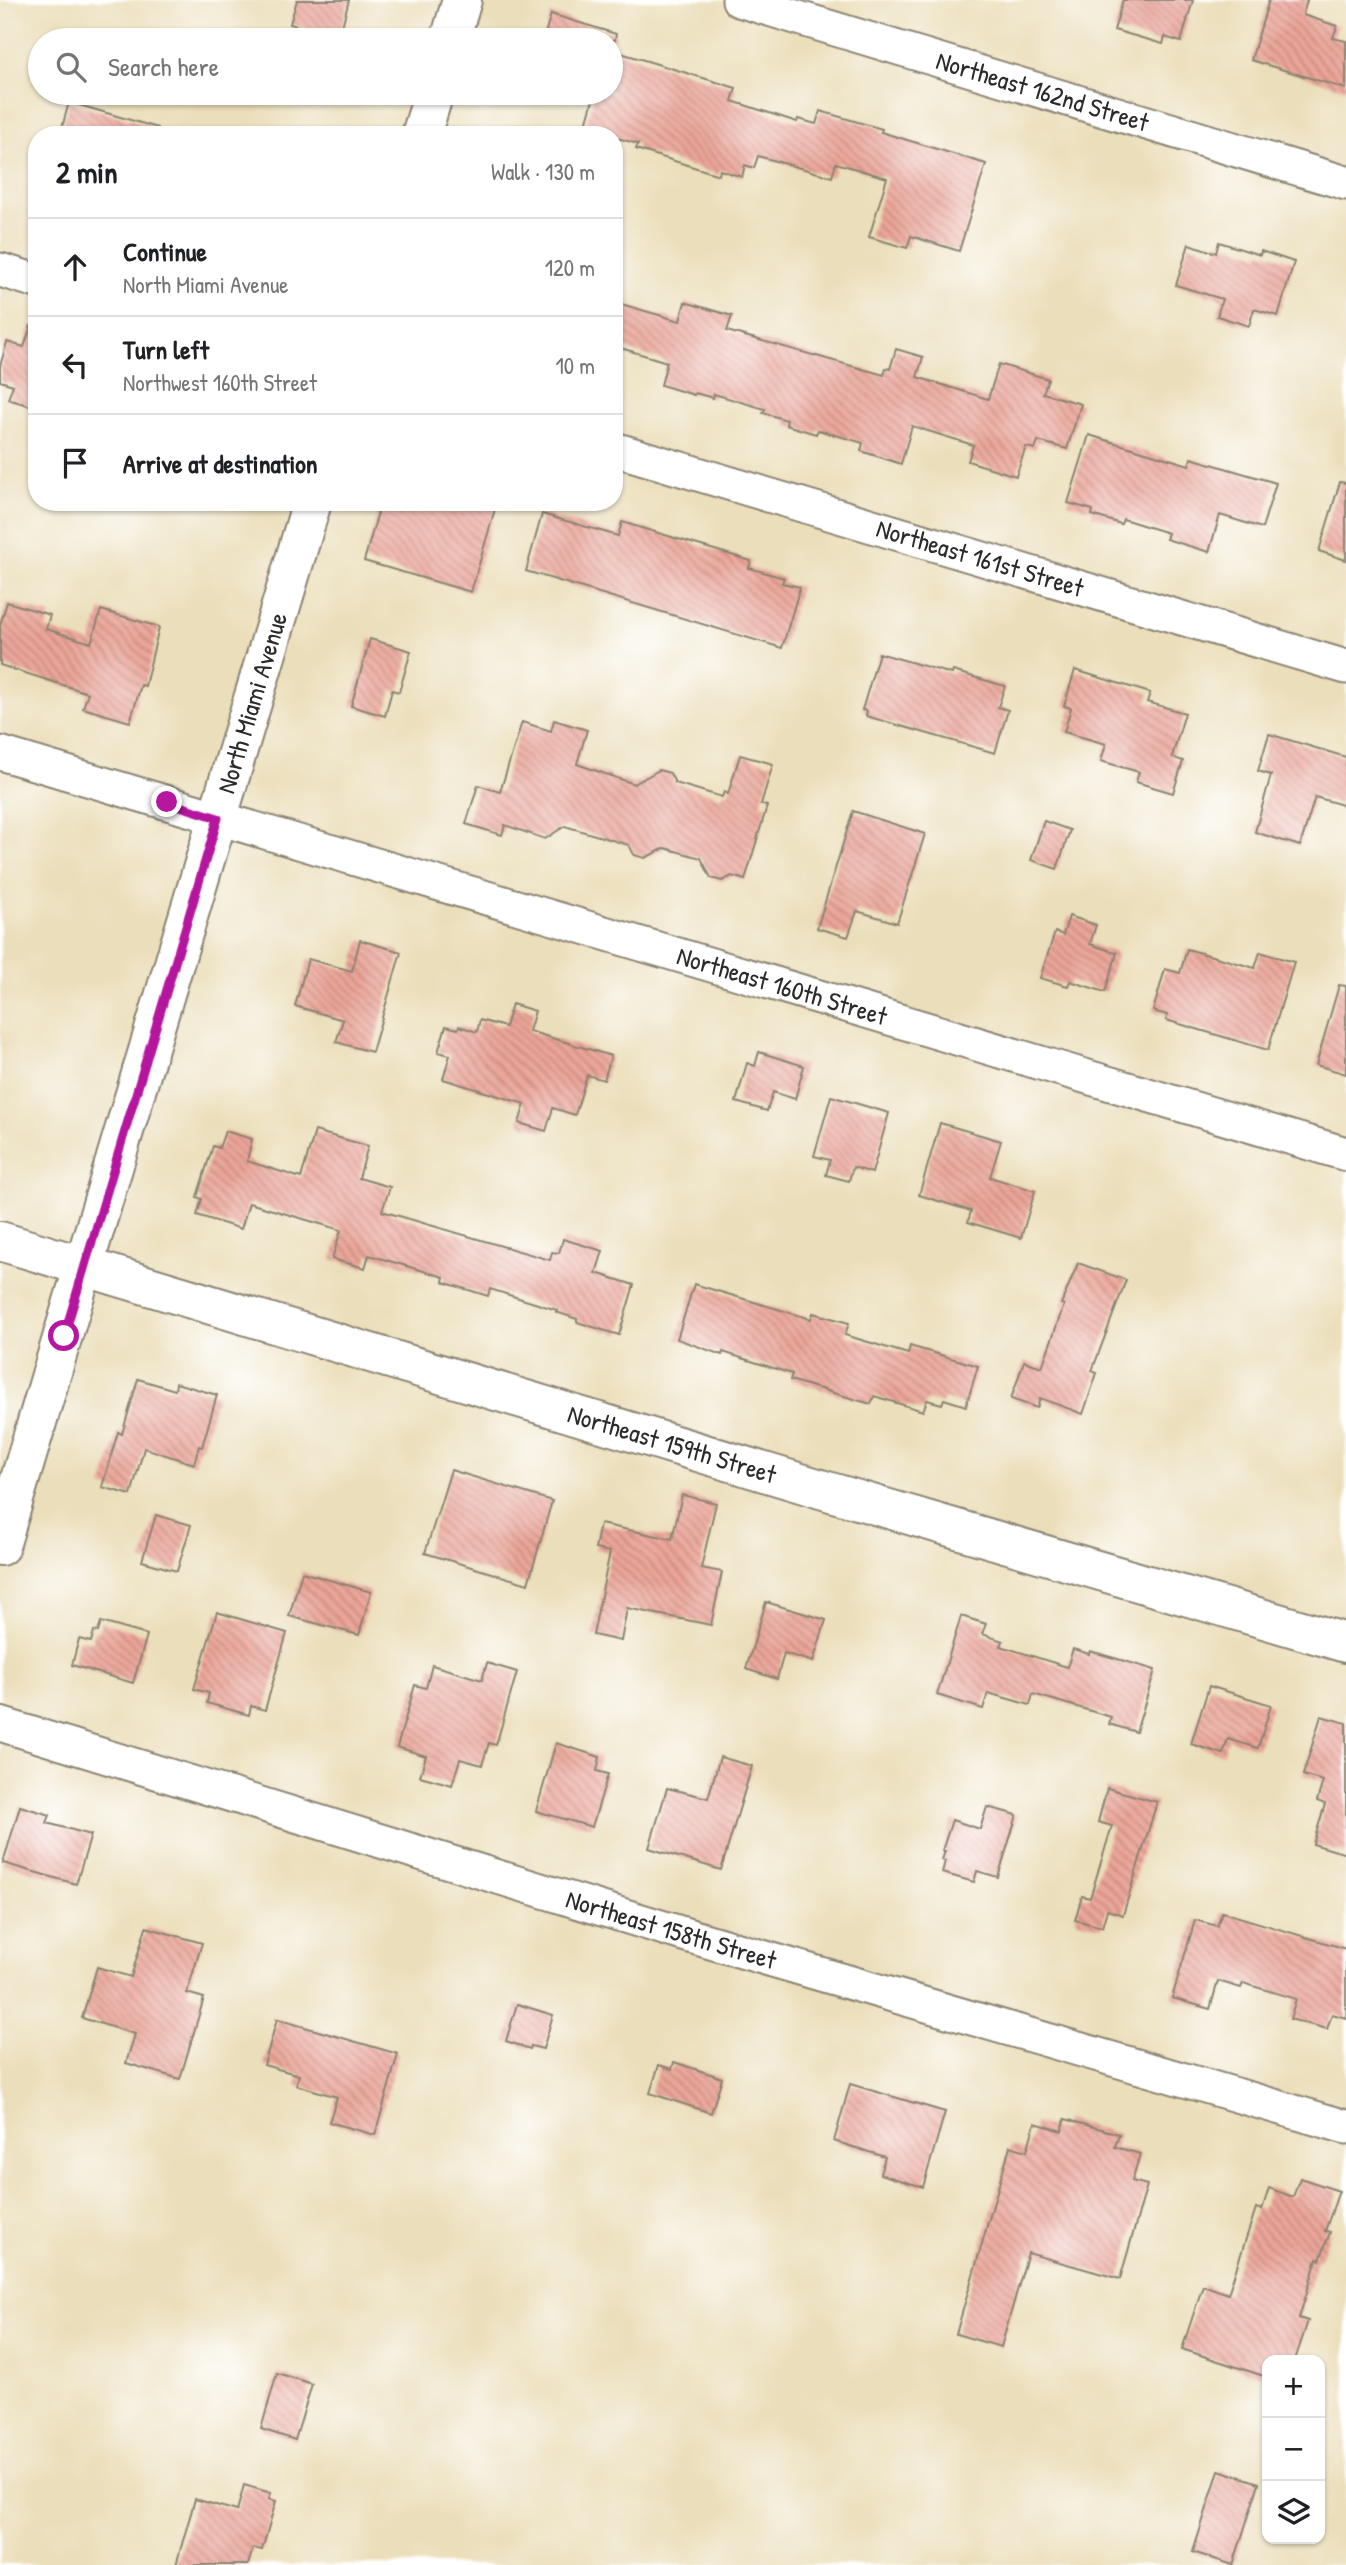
<!DOCTYPE html>
<html lang="en">
<head>
<meta charset="utf-8">
<style>
	:root { --surface:#fff; --page:#f6f6f6; --text:#202124; --muted:#757577; --line:#e0e0e0 }
	body { margin:0; font-family:"Patrick Hand",sans-serif; background:var(--page); color:var(--text) }
	.controls { position:absolute; right:21px; bottom:21px; display:grid; overflow:hidden; border-radius:14px; box-shadow:0 2px 5px #0004 }
	.controls button { width:63px; height:63px; display:grid; place-items:center; padding:0; border:0; border-bottom:2px solid var(--line); background:var(--surface); color:var(--text); font:35px sans-serif }
	.stop { position:absolute; width:21px; height:21px; margin:-16px; border:5px solid #b5179e; border-radius:50%; background:#fff }
	.stop.end { background:#b5179e; border-color:#fff; box-shadow:0 2px 7px #0008 }
	.list { margin:0; padding:0; list-style:none }
	h2 { display:flex; justify-content:space-between; align-items:center; height:91px; margin:0; padding:0 28px; font-size:30px }
	h2 small { font-size:23px; font-weight:400; color:var(--muted) }
	.list li { display:grid; grid-template-columns:46px 1fr auto; gap:21px; align-items:center; box-sizing:border-box; height:98px; padding:0 28px; border-top:2px solid var(--line) }
	.list b { display:block; font-size:26px; white-space:nowrap }
	.list p { margin:0; font-size:23px; white-space:nowrap; color:var(--muted) }
	.list em { font-size:23px; font-style:normal; color:var(--muted) }
	.icon { flex:none; width:38px; height:38px; fill:none; stroke:currentColor; stroke-width:2; stroke-linecap:round; stroke-linejoin:round }
	.map { position:relative; flex:none; width:1346px; height:2565px; overflow:hidden }
	.search { position:absolute; background:var(--surface); box-shadow:0 2px 5px #0004; left:28px; top:28px; width:595px; height:77px; display:flex; align-items:center; gap:18px; box-sizing:border-box; padding:0 24px; border-radius:38px; color:var(--muted); font-size:26px }
	.panel { position:absolute; background:var(--surface); box-shadow:0 2px 5px #0004; left:28px; top:126px; width:595px; height:385px; border-radius:28px }
	.map>svg:first-child { display:block }
	.building { fill:url(#building-back-hatch) }
	.lines { fill:none; stroke-linecap:round; stroke-linejoin:round }
	.minor-casing { stroke:#8b8472; stroke-width:37 }
	.tertiary-casing { stroke:#8b8472; stroke-width:42 }
	.minor { stroke:#fff; stroke-width:33 }
	.tertiary { stroke:#fff; stroke-width:38 }
	.route { stroke:#b5179e; stroke-width:9 }
	.labels { text-anchor:middle; stroke-width:7; stroke-linejoin:round; paint-order:stroke }
	.street-label { font-size:26px; fill:#2b2b2b; stroke:#fff }
</style>
</head>
<body>
<div class="map">
<svg width="1346" height="2565" viewBox="0 0 1346 2565">
	<defs>
		<pattern id="building-back-hatch" width="6" height="6" patternUnits="userSpaceOnUse" patternTransform="scale(1.75)"><rect width="6" height="6" fill="#eca599"/><path d="M-1 5l2 2M0 0l6 6M5-1l2 2" fill="none" stroke="#bf877d"/></pattern>
	</defs>
	<rect width="100%" height="100%" fill="#fff"/>
	<filter id="ink" filterUnits="userSpaceOnUse"><feTurbulence type="fractalNoise" baseFrequency=".0143" numOctaves="2"/><feDisplacementMap in="SourceGraphic" scale="14" xChannelSelector="R" yChannelSelector="G"/><feConvolveMatrix kernelMatrix="1 2 1 2 8 2 1 2 1" color-interpolation-filters="sRGB"/></filter>
	<filter id="wash" filterUnits="userSpaceOnUse"><feTurbulence type="fractalNoise" baseFrequency=".00686" numOctaves="4" result="noise"/><feDisplacementMap in="SourceGraphic" scale="28" xChannelSelector="R" yChannelSelector="G"/><feGaussianBlur stdDeviation="1.57" result="paint"/><feColorMatrix in="noise" values="0 0 0 0 0 0 0 0 0 0 0 0 0 0 0 0 0 1.4 0 .05"/><feComposite in="paint" operator="in"/></filter>
	<g filter="url(#wash)">
		<rect width="100%" height="100%" fill="#ebdeba"/>
		<g id="blocks">
			<g class="building">
				<polygon points="297,0 349,0 339,38 290,24"/>
				<polygon points="1123,0 1193,0 1181,42 1165,37 1163,44 1114,30"/>
				<polygon points="1269,0 1307,0 1303,15 1337,26 1333,38 1346,41 1346,89 1251,60"/>
				<polygon points="551,14 616,34 615,40 543,40"/>
				<polygon points="611,50 736,88 732,101 797,122 798,119 816,124 820,111 882,129 881,132 986,164 959,251 911,236 907,248 869,237 887,178 836,163 832,177 758,156 754,168 745,165 742,177 720,170 719,175 636,149 638,144 614,137 614,135 583,135 595,93 611,93"/>
				<polygon points="69,102 158,128 157,135 60,135"/>
				<polygon points="1219,242 1260,255 1261,251 1294,262 1278,316 1254,309 1249,326 1217,316 1222,299 1176,285 1189,244 1216,253"/>
				<polygon points="614,302 680,321 685,302 732,316 727,331 884,375 886,368 890,369 896,349 923,357 917,377 988,399 999,364 1048,379 1043,393 1081,404 1067,449 1038,441 1035,449 1026,447 1016,476 968,461 973,445 912,426 901,464 861,451 863,443 818,430 816,434 786,425 787,420 763,413 765,409 714,394 713,398 695,393 694,395 661,385 667,362 614,346"/>
				<polygon points="31,326 37,326 37,408 8,399 13,385 0,381 0,366 7,342 24,347"/>
				<polygon points="1089,435 1189,465 1191,458 1276,483 1262,528 1220,515 1209,552 1166,539 1168,533 1123,519 1121,524 1092,515 1093,510 1068,503"/>
				<polygon points="1340,482 1346,483 1346,560 1319,551"/>
				<polygon points="381,502 497,502 471,592 364,561"/>
				<polygon points="542,514 618,536 622,522 751,561 749,568 784,578 782,583 800,587 782,648 526,571"/>
				<polygon points="7,602 50,615 46,629 91,643 101,610 159,627 145,686 141,685 130,722 83,708 88,693 0,665 0,625"/>
				<polygon points="370,639 411,651 399,692 392,690 385,716 351,706"/>
				<polygon points="879,653 952,674 953,671 1005,686 998,707 1008,710 995,753 866,716 867,711 862,710"/>
				<polygon points="1075,670 1150,693 1147,702 1185,713 1172,757 1183,761 1173,793 1136,782 1139,772 1101,761 1106,744 1064,732 1071,708 1064,706"/>
				<polygon points="554,720 587,730 577,764 634,784 659,770 670,773 675,783 722,797 724,792 728,794 740,755 773,764 761,804 767,806 745,880 732,876 722,881 711,878 701,858 665,848 645,858 634,855 629,845 565,826 545,839 505,825 502,835 466,824 478,785 500,792 522,722 551,731"/>
				<polygon points="1269,734 1346,757 1346,806 1315,797 1300,846 1255,832 1271,775 1258,771"/>
				<polygon points="853,811 925,834 897,923 857,911 848,937 817,928"/>
				<polygon points="1044,821 1070,830 1057,869 1031,860"/>
				<polygon points="1069,916 1096,925 1090,944 1117,953 1105,992 1070,981 1068,986 1040,978 1055,932 1063,935"/>
				<polygon points="360,940 401,952 372,1052 336,1042 343,1020 295,1006 308,959 352,971"/>
				<polygon points="1187,949 1255,968 1260,952 1294,962 1268,1050 1166,1020 1167,1015 1153,1011 1165,969 1180,973"/>
				<polygon points="1339,985 1346,986 1346,1074 1316,1065"/>
				<polygon points="512,1004 535,1011 529,1031 611,1056 604,1080 587,1075 575,1115 553,1108 546,1131 519,1123 525,1104 443,1079 450,1055 438,1052 446,1026 458,1029 459,1026 477,1032 480,1020 505,1027"/>
				<polygon points="759,1052 804,1066 795,1099 773,1092 767,1111 736,1102 747,1063 755,1066"/>
				<polygon points="831,1096 889,1113 872,1173 853,1167 849,1181 826,1175 830,1160 814,1156"/>
				<polygon points="940,1123 1001,1141 990,1177 1035,1191 1021,1238 968,1222 971,1211 919,1195"/>
				<polygon points="225,1131 252,1139 247,1161 301,1178 315,1131 368,1146 359,1178 390,1187 382,1211 550,1260 552,1252 559,1253 563,1239 603,1251 596,1273 634,1285 619,1335 577,1322 577,1319 556,1312 557,1310 490,1289 488,1296 443,1282 444,1277 369,1255 365,1268 332,1259 341,1230 249,1203 241,1229 197,1215 202,1199 197,1197 213,1146 219,1148"/>
				<polygon points="1078,1263 1126,1280 1092,1371 1097,1373 1083,1414 1040,1398 1037,1408 1011,1399 1024,1361 1042,1367 1064,1305 1061,1304"/>
				<polygon points="694,1284 811,1319 813,1313 849,1323 845,1335 908,1354 910,1346 978,1366 966,1406 944,1399 942,1404 927,1400 923,1411 874,1396 871,1404 790,1380 792,1374 723,1352 722,1355 677,1339"/>
				<polygon points="138,1379 175,1390 176,1383 217,1395 202,1447 199,1446 194,1464 144,1448 131,1495 102,1487 118,1432 122,1434"/>
				<polygon points="451,1470 552,1501 528,1584 425,1553"/>
				<polygon points="682,1495 716,1503 701,1568 722,1572 711,1625 627,1608 621,1641 593,1635 610,1552 595,1549 600,1524 672,1539"/>
				<polygon points="156,1515 191,1525 177,1571 142,1561"/>
				<polygon points="302,1572 371,1592 359,1635 289,1616"/>
				<polygon points="766,1602 826,1620 813,1662 784,1653 777,1679 746,1669"/>
				<polygon points="217,1612 287,1633 265,1710 251,1706 249,1715 207,1703 209,1693 194,1689"/>
				<polygon points="961,1616 986,1624 982,1634 1003,1641 1001,1646 1067,1667 1073,1649 1089,1654 1090,1651 1155,1670 1136,1732 1109,1724 1111,1717 1033,1694 1030,1705 988,1693 983,1709 937,1695"/>
				<polygon points="101,1622 147,1635 133,1683 72,1665 79,1639 91,1642 94,1631 98,1632"/>
				<polygon points="487,1663 517,1672 496,1745 489,1743 482,1765 460,1759 452,1785 420,1776 426,1756 397,1747 415,1685 426,1688 432,1665 482,1680"/>
				<polygon points="1209,1686 1271,1705 1258,1748 1228,1739 1223,1754 1191,1744"/>
				<polygon points="1321,1716 1346,1723 1346,1854 1313,1844 1325,1804 1317,1801 1323,1781 1303,1775"/>
				<polygon points="556,1743 600,1757 597,1771 608,1774 592,1827 536,1811"/>
				<polygon points="720,1757 752,1766 721,1870 649,1848 667,1788 708,1798"/>
				<polygon points="1107,1788 1157,1802 1123,1915 1107,1910 1102,1927 1075,1920 1082,1896 1090,1898 1112,1826 1098,1822"/>
				<polygon points="20,1806 50,1815 47,1823 91,1835 76,1884 3,1863"/>
				<polygon points="987,1807 1017,1815 998,1877 977,1871 974,1882 942,1873 945,1861 942,1860 945,1851 942,1851 952,1820 980,1829"/>
				<polygon points="1222,1912 1346,1949 1346,2018 1332,2014 1327,2029 1290,2019 1296,1999 1243,1983 1241,1988 1218,1981 1210,2009 1172,1998 1195,1920 1217,1926"/>
				<polygon points="146,1927 202,1943 187,1993 204,1998 180,2079 126,2063 135,2034 82,2018 97,1967 131,1977"/>
				<polygon points="517,2004 553,2015 543,2049 531,2046 530,2049 506,2041"/>
				<polygon points="277,2019 398,2054 375,2135 329,2122 337,2097 296,2085 299,2075 264,2065"/>
				<polygon points="674,2062 722,2078 711,2113 650,2093 659,2065 672,2069"/>
				<polygon points="850,2084 945,2112 923,2187 880,2174 885,2157 834,2141"/>
				<polygon points="1065,2119 1119,2134 1115,2147 1140,2154 1132,2181 1147,2185 1120,2279 1028,2253 1001,2347 956,2334 1010,2146 1027,2151 1035,2123 1062,2131"/>
				<polygon points="1300,2178 1339,2191 1325,2231 1330,2232 1320,2260 1317,2259 1299,2318 1308,2321 1295,2360 1267,2360 1267,2377 1182,2349 1203,2285 1228,2294 1256,2208 1262,2210 1269,2188 1293,2197"/>
				<polygon points="277,2373 312,2384 295,2440 261,2429"/>
				<polygon points="1219,2470 1259,2483 1233,2565 1193,2552"/>
				<polygon points="244,2485 271,2493 269,2499 276,2501 262,2550 253,2548 248,2565 176,2565 195,2499 237,2511"/>
			</g>
		</g>
	</g>
	<g filter="url(#ink)">
		<use href="#blocks" fill-opacity="0" stroke="#8b8472" stroke-width="2"/>
		<g class="lines">
			<g class="minor-casing">
				<g id="minor">
					<path id="s1" d="M739,0L1346,183"/>
					<polyline points="0,270 37,281"/>
					<path id="s2" d="M614,449L1346,667"/>
					<path id="s3" d="M0,753L1346,1154"/>
					<path id="s4" d="M0,1724L690,1936L1346,2127"/>
				</g>
			</g>
			<g class="tertiary-casing">
				<g id="tertiary">
					<polyline points="450,40 462,0"/>
					<polyline points="421,135 434,93"/>
					<path id="s5" d="M0,1241L824,1490L1346,1643"/>
					<path id="s6" d="M0,1546L312,502"/>
				</g>
			</g>
			<use href="#minor" class="minor"/>
			<use href="#tertiary" class="tertiary"/>
		</g>
	</g>
	<g class="lines" filter="url(#ink)">
		<polyline class="route" points="64,1336 218,818 167,802"/>
	</g>
	<g class="labels">
		<g class="street-label">
			<text dy="9" stroke="none"><textPath href="#s1" startOffset="317">Northeast 162nd Street</textPath></text>
			<text dy="9" stroke="none"><textPath href="#s2" startOffset="382">Northeast 161st Street</textPath></text>
			<text dy="9" stroke="none"><textPath href="#s6" startOffset="880">North Miami Avenue</textPath></text>
			<text dy="9" stroke="none"><textPath href="#s3" startOffset="816">Northeast 160th Street</textPath></text>
			<text dy="9" stroke="none"><textPath href="#s5" startOffset="702">Northeast 159th Street</textPath></text>
			<text dy="9" stroke="none"><textPath href="#s4" startOffset="702">Northeast 158th Street</textPath></text>
		</g>
	</g>
</svg>
<div class="controls">
<button>+</button>
<button>−</button>
<button><svg class="icon" aria-label="layers" viewBox="0 0 24 24"><path d="M12 4l9 5-9 5-9-5zM3 14l9 5 9-5"/></svg></button>
</div>
<div class="stop" style="left:64px;top:1336px"></div>
<div class="stop end" style="left:167px;top:802px"></div>
<div class="search"><svg class="icon" aria-label="search" viewBox="0 0 24 24"><circle cx="10" cy="10" r="6"/><path d="M15 15l6 6"/></svg>Search here</div>
<section class="panel">
<h2>2 min<small>Walk · 130 m</small></h2>
<ul class="list">
<li><svg class="icon" aria-label="ahead" viewBox="0 0 24 24"><path d="M12 20V5M6 11l6-6 6 6"/></svg><div><b>Continue</b><p>North Miami Avenue</p></div><em>120 m</em></li>
<li><svg class="icon" aria-label="left" viewBox="0 0 24 24"><path d="M17 20v-9H6M10 6l-5 5 5 5"/></svg><div><b>Turn left</b><p>Northwest 160th Street</p></div><em>10 m</em></li>
<li><svg class="icon" aria-label="arrive" viewBox="0 0 24 24"><path d="M6 21V4h12l-3 4 3 4H6"/></svg><div><b>Arrive at destination</b></div></li>
</ul>
</section>
</div>
</body>
</html>
